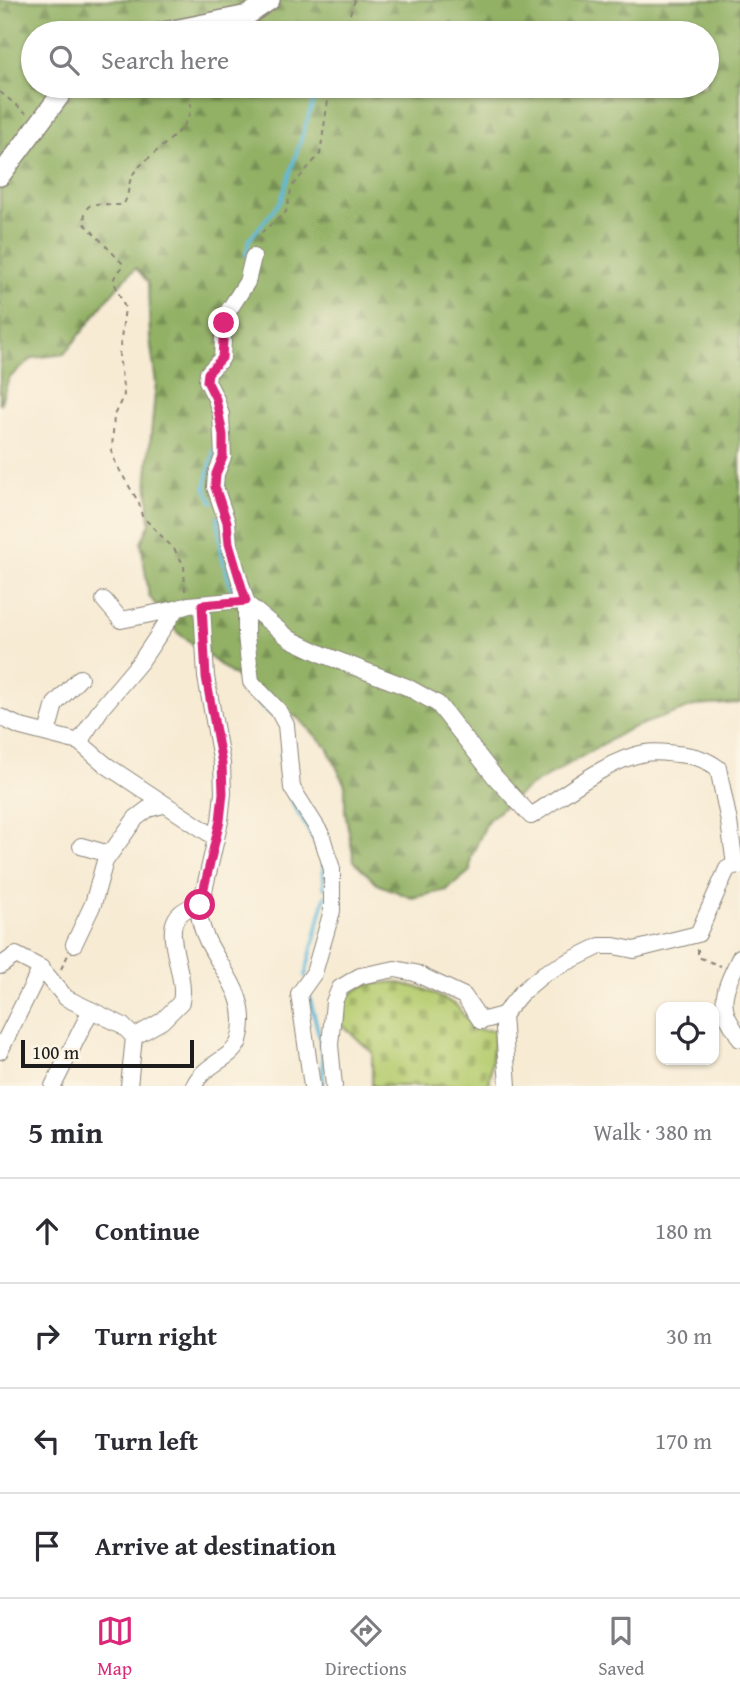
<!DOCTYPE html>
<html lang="en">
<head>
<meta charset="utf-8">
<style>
	:root { --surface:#fff; --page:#f7f7f7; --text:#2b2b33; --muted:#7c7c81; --line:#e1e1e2; --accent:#db2777 }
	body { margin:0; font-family:"Gentium Book Plus",serif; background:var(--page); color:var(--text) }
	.controls { position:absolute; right:21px; bottom:21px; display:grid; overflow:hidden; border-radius:14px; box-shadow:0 2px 5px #0004 }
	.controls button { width:63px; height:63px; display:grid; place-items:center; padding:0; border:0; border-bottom:2px solid var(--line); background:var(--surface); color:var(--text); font:35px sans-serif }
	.scale { position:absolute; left:21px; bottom:18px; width:173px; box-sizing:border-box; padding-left:7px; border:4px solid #1c1c1c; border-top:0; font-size:19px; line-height:24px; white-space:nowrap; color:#1c1c1c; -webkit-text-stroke:5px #fcf5e5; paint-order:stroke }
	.stop { position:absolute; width:21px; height:21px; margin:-16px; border:5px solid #db2777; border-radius:50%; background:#fff }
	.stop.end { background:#db2777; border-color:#fff; box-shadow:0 2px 7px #0008 }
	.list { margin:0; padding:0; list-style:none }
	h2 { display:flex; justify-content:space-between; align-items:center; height:91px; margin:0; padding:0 28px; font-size:30px }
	h2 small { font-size:23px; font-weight:400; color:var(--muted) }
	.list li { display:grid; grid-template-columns:46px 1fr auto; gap:21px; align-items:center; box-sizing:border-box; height:105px; padding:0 28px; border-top:2px solid var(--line) }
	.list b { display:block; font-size:26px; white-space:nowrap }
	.list em { font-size:23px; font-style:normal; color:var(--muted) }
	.icon { flex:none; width:38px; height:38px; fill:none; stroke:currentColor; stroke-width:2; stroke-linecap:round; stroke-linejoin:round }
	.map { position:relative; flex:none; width:740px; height:1086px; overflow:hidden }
	.search { position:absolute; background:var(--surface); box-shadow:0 2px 5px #0004; left:21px; right:21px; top:21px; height:77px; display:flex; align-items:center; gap:18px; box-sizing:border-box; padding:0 24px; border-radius:38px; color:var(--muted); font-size:26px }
	.sheet { height:511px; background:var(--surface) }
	nav { display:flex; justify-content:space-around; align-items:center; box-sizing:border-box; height:98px; border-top:2px solid var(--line); background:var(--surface); font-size:19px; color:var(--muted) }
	nav a { display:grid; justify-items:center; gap:4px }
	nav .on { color:var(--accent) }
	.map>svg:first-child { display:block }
	.forest { fill:url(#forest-firs); stroke:#576640; stroke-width:2; fill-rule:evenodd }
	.cemetery { fill:url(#cemetery-stones); stroke:#6a7548; stroke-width:2 }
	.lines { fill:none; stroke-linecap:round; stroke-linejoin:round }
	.stream { stroke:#5ebadc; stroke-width:3.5 }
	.minor-casing { stroke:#8a8478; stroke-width:18 }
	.major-casing { stroke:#8a8478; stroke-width:22 }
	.path { stroke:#8a8478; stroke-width:2; stroke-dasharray:5 5; stroke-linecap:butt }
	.minor { stroke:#fff; stroke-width:16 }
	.major { stroke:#fff; stroke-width:19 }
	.route { stroke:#db2777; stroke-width:9 }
</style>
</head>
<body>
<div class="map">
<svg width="740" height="1086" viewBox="0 0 740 1086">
	<defs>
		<pattern id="forest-firs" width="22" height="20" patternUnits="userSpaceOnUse" patternTransform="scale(1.75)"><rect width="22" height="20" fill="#92b165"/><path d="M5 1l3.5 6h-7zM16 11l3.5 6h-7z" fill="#768f52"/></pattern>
		<pattern id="cemetery-stones" width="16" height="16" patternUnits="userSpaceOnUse" patternTransform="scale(1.75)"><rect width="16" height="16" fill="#b8ce73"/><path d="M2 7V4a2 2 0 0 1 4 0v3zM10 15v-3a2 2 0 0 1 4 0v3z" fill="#9eb063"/></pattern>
	</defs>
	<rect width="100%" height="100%" fill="#fcf5e5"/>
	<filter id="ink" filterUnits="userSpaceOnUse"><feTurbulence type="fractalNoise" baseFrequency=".0143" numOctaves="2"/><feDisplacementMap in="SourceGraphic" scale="14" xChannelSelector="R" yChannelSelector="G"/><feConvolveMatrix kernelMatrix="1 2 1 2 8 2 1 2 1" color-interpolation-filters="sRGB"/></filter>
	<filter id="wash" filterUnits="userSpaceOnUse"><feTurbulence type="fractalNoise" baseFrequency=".00686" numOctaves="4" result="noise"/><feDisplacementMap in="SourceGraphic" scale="28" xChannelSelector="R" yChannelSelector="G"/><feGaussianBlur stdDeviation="1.57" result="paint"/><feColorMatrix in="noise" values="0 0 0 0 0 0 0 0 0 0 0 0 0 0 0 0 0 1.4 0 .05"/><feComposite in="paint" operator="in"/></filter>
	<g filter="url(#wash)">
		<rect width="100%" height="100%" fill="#f7ebd4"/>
		<path class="forest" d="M0,0H740V703L694,706L629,729L526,789L488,820L471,857L470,871L447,890L412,898L377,884L354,861L345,811V785L327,747L298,718L263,698L177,632L149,596L141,543L150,523L147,476L156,383L150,339L148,282L136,268C108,293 89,326 64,354L33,358L9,378L0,405ZM33,33H707V86H33Z"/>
		<polygon class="cemetery" points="395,982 424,989 456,1005 475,1030 495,1030 489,1086 372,1086 372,1052 341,1024 346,997 365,985"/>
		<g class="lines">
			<g class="stream">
				<polyline points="246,255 249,240 281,201 314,99"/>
				<polyline points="213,503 205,487 215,447"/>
				<polyline points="218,517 221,553 233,595"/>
				<path d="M241,661C243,692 249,696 272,715"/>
				<polyline points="281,752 284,786"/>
				<polyline points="290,799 318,847"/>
				<polyline points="323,864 324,888"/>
				<polyline points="305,976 325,896"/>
				<path d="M308,991C315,1020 327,1056 322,1086"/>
			</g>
		</g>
	</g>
	<g filter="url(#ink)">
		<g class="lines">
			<g class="minor-casing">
				<g id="minor">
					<polyline points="253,257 247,282 227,313 224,323 222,358 208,373 207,381 216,399 221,415 223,457 216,474 215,487 227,522 229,544 246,601 246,635 251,682 278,710 286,725 292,788 321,834 332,869 332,911 314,973 299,994 312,1086"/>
					<polyline points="104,600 121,620 176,609"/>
					<polyline points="0,717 21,727 79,742 106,765 216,838"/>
					<polyline points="47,733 55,704 80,678"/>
					<path d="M79,742L103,706L141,661L176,609L189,605L242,600L290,639L324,655L407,687L438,704L495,777L531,816C563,796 608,759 645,753C655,751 667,753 677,754C692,755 706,759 718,768L729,822L735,865"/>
					<polyline points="81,846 109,854"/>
					<polyline points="74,944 93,904 105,861 136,818 148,809 163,805"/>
					<path d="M740,957C732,975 720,993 726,1013C729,1022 736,1031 740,1039"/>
					<path d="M0,966L16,955L41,968L66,998L122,1025L134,1037L162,1021L181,1002C189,968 147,914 200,905"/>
					<polyline points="503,1015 508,1086"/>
					<polyline points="0,1051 41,968"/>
					<polyline points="53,1086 91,1010"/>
					<polyline points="129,1086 134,1037"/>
					<path d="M194,1086C203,1064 233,1059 239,1041C255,987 204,960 199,913L220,821L223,793L222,764L206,677L202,605"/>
					<polyline points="334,1086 330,1045 334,1002 340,988 360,976 395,969 415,973 464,996 481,1021 503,1015 522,992 545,973 600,946 614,946 634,950 698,934 727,869 735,865 740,866"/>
				</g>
			</g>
			<g class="major-casing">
				<g id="major">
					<polyline points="159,33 248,15 270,0"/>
					<polyline points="0,176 67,86"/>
				</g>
			</g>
			<g class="path">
				<polyline points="343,33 355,0"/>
				<polyline points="0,92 26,113"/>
				<polyline points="259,243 263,231 286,212 292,186 320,154 330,86"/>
				<path d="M185,591L184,565L174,549L142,516L139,503L116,464L112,451L114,415L124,395L119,355L125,308L114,282V278L124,265L85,224C81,195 104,206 123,205C130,195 127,184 133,174C148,153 188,134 191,107C191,101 187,92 185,86"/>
				<polyline points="698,949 698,957 721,966"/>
				<polyline points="61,969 68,955"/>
			</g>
			<use href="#minor" class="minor"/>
			<use href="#major" class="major"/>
		</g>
	</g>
	<g class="lines" filter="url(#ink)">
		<polyline class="route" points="200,905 220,821 223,793 222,764 206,677 202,605 246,601 229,544 227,522 215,487 216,474 223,457 223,435 216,399 207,381 208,373 222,358 224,323"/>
	</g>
</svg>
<div class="controls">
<button><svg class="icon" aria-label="locate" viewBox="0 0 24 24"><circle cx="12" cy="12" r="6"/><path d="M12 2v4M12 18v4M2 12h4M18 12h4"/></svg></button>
</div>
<div class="scale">100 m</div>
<div class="stop" style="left:200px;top:905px"></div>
<div class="stop end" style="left:224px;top:323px"></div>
<div class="search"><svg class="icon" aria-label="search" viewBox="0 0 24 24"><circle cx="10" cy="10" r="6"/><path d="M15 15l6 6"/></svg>Search here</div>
</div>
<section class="sheet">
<h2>5 min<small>Walk · 380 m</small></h2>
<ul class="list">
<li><svg class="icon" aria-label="ahead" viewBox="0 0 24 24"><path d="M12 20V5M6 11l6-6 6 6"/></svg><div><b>Continue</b></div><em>180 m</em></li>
<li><svg class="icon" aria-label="right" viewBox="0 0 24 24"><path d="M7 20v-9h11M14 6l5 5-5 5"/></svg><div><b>Turn right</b></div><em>30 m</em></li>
<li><svg class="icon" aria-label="left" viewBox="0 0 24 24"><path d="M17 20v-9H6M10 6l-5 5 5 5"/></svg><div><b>Turn left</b></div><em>170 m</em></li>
<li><svg class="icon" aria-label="arrive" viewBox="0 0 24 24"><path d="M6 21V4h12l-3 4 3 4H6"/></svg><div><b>Arrive at destination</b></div></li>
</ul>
</section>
<nav>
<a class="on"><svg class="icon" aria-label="map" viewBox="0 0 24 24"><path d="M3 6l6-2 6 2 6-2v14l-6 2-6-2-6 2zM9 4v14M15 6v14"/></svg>Map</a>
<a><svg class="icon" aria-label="directions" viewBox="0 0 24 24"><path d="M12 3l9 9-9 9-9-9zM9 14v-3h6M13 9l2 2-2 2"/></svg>Directions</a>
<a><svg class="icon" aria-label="saved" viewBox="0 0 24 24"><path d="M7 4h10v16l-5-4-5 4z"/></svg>Saved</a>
</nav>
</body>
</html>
